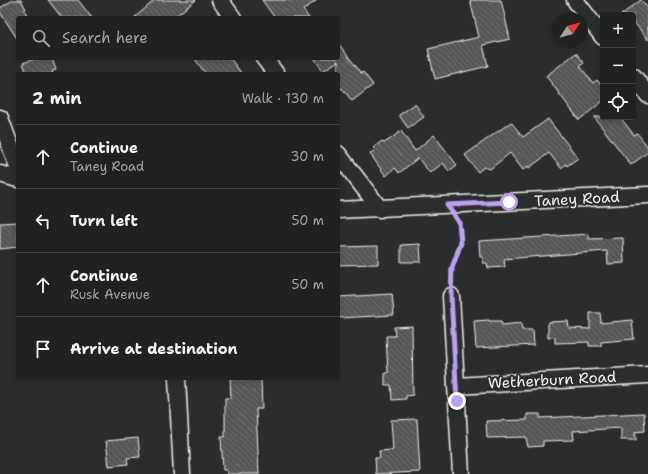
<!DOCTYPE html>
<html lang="en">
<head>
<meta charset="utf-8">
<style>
	:root { --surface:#202222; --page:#2d2f2f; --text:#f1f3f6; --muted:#a2a4a5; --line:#3d3f40 }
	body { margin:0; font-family:"Shantell Sans",sans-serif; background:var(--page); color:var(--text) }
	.controls { position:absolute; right:12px; top:12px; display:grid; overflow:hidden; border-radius:4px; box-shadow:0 2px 6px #0003 }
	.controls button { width:36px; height:36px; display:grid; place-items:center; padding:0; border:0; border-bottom:1px solid var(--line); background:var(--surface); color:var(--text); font:20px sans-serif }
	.compass { position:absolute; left:552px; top:12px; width:36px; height:36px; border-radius:50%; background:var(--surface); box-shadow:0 2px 6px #0003; rotate:54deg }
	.stop { position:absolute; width:12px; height:12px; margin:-9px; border:3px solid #bca0f2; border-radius:50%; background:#fff }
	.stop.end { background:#bca0f2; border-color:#fff; box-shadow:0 1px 4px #0008 }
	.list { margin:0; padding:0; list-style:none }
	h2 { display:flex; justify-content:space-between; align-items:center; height:52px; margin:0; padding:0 16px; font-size:17px }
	h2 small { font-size:13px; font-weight:400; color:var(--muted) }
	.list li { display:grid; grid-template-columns:26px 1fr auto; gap:12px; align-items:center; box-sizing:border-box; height:64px; padding:0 16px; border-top:1px solid var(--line) }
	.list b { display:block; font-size:15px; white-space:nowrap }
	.list p { margin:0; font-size:13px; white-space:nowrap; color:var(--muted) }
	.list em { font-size:13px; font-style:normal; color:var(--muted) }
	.icon { flex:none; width:22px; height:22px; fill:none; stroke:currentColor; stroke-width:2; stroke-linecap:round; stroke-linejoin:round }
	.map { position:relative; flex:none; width:648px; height:474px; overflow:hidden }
	.search { position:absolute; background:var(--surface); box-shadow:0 2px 6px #0003; left:16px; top:16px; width:324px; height:44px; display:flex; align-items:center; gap:10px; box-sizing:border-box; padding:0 14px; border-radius:4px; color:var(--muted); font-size:15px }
	.panel { position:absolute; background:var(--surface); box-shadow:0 2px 6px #0003; left:16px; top:72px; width:324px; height:308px; border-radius:4px }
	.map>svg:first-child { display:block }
	.building { fill:url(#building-back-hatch); stroke:#f4f1e8 }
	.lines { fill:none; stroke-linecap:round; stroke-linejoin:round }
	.street-casing { stroke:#f4f1e8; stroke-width:19 }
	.path { stroke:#f4f1e8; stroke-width:2.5; stroke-dasharray:3 3; stroke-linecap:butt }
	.street { stroke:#2a2d2e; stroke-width:16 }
	.route { stroke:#bca0f2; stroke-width:5 }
	.labels { text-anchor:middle; stroke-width:3.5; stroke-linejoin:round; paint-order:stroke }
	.street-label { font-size:15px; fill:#f4f1e8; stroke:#2a2d2e }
</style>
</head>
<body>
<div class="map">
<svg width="648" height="474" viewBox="0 0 648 474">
	<defs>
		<pattern id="building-back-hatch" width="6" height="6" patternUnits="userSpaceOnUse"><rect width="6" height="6" fill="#555756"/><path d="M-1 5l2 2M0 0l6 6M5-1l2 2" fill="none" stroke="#6e706e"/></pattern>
	</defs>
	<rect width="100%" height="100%" fill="#2a2d2e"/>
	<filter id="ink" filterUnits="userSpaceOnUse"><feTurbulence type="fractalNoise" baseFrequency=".025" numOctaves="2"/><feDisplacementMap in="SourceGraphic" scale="8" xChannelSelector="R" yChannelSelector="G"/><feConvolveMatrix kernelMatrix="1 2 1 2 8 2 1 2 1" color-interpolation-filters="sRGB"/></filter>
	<g filter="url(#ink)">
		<g class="building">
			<polygon points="13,0 21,0 26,9 24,10 29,18 18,18 18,40 0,12 0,8"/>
			<polygon points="48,0 78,0 92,18 62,18"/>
			<polygon points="155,0 196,0 173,18 134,18"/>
			<polygon points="262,0 317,0 303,10 309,18 275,18"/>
			<polygon points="470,0 501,0 510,39 483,45 488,66 435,79 428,49 479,37"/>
			<polygon points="641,0 648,8 648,40 633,21 633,15 621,15"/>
			<polygon points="338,43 361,73 363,72 373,85 352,101 342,88 338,91 338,61 323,71 314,58 338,58"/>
			<polygon points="576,53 584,63 580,66 593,83 597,80 603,87 603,101 579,120 546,76"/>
			<polygon points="38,58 52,58 56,70 52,71 53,74 27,74 23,63"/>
			<polygon points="194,58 230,58 242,74 206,74"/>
			<polygon points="415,104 424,117 408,128 399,115"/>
			<polygon points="594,117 620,117 634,135 637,133 648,147 648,152 631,165"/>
			<polygon points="548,119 578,158 567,166 566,164 561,168 549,153 529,168 528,166 523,170 510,153 490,169 484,167 478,172 465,155 511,122 523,137"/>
			<polygon points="401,131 415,151 434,135 457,165 449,171 443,163 430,173 418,158 399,173 395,168 386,176 370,154 375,150 373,148 382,141 384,143 389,140"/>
			<polygon points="18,222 18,247 0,249 0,223"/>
			<polygon points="589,234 589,239 623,238 624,263 608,264 607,251 504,259 505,267 488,268 487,263 483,263 483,257 480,257 479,241"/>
			<polygon points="420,244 421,262 401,262 401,245"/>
			<polygon points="378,246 378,264 338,265 338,247"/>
			<polygon points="392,294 394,315 339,318 338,297"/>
			<polygon points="590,313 600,313 601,323 632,320 634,339 601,342 601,346 589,346 589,342 555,343 555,337 548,338 548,324 549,322 568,321 569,328 590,329"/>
			<polygon points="489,320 489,321 501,321 502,325 521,323 522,330 533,330 534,345 476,348 474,321"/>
			<polygon points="412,326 413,395 406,396 406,399 392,400 391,385 385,385 385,373 388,373 386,336 395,336 394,327"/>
			<polygon points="230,378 261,378 262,409 256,409 259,474 227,474 227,470 223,470 221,437 225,437 225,398 231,398"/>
			<polygon points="644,413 645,431 635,432 636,440 621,440 621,428 573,431 574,440 543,441 543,446 528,447 526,437 487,438 486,421 527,420 527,414 540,414 540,418"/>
			<polygon points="417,419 420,472 376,474 375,458 380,458 379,451 393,450 391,420"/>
			<polygon points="138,438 140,457 127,458 128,464 109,466 106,441"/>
		</g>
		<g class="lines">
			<g class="street-casing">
				<g id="street">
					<polyline points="220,0 233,18"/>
					<polyline points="575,0 603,37"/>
					<polyline points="264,58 276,74"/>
					<polyline points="633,76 648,95"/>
					<polyline points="0,118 18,167"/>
					<polyline points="338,154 380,209"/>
					<polyline points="0,174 18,179"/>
					<polyline points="338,210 648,195"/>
					<polyline points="451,296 461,474"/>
					<polyline points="177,378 182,474"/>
					<polyline points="456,386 648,375"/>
				</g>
			</g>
			<path class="path" d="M452,283C452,278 451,272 452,267C456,252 467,234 456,218"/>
			<use href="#street" class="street"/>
		</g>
	</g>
	<g class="lines" filter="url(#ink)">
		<polyline class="route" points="457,401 451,296 452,268 461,243 459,222 447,205 509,202"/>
	</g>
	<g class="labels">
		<g class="street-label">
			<text transform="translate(577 199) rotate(-3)" y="5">Taney Road</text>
			<text transform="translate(552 380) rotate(-3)" y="5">Wetherburn Road</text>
		</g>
	</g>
</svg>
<div class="controls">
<button>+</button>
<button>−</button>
<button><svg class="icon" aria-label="locate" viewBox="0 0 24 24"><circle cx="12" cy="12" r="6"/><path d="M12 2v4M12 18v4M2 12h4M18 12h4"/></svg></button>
</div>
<svg class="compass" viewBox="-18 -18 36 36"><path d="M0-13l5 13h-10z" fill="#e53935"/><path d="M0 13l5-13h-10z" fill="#a2a4a5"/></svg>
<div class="stop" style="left:509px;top:202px"></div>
<div class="stop end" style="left:457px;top:401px"></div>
<div class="search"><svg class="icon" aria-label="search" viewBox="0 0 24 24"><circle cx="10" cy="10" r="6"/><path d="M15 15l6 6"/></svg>Search here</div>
<section class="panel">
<h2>2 min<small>Walk · 130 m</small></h2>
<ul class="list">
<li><svg class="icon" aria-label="ahead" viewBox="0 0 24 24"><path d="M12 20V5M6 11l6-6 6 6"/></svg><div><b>Continue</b><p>Taney Road</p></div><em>30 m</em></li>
<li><svg class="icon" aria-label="left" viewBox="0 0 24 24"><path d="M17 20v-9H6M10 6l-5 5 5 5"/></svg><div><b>Turn left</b></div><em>50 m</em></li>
<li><svg class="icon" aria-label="ahead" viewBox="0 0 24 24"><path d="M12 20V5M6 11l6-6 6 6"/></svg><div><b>Continue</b><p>Rusk Avenue</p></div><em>50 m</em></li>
<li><svg class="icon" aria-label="arrive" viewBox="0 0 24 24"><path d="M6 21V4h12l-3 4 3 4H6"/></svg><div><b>Arrive at destination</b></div></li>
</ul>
</section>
</div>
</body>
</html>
